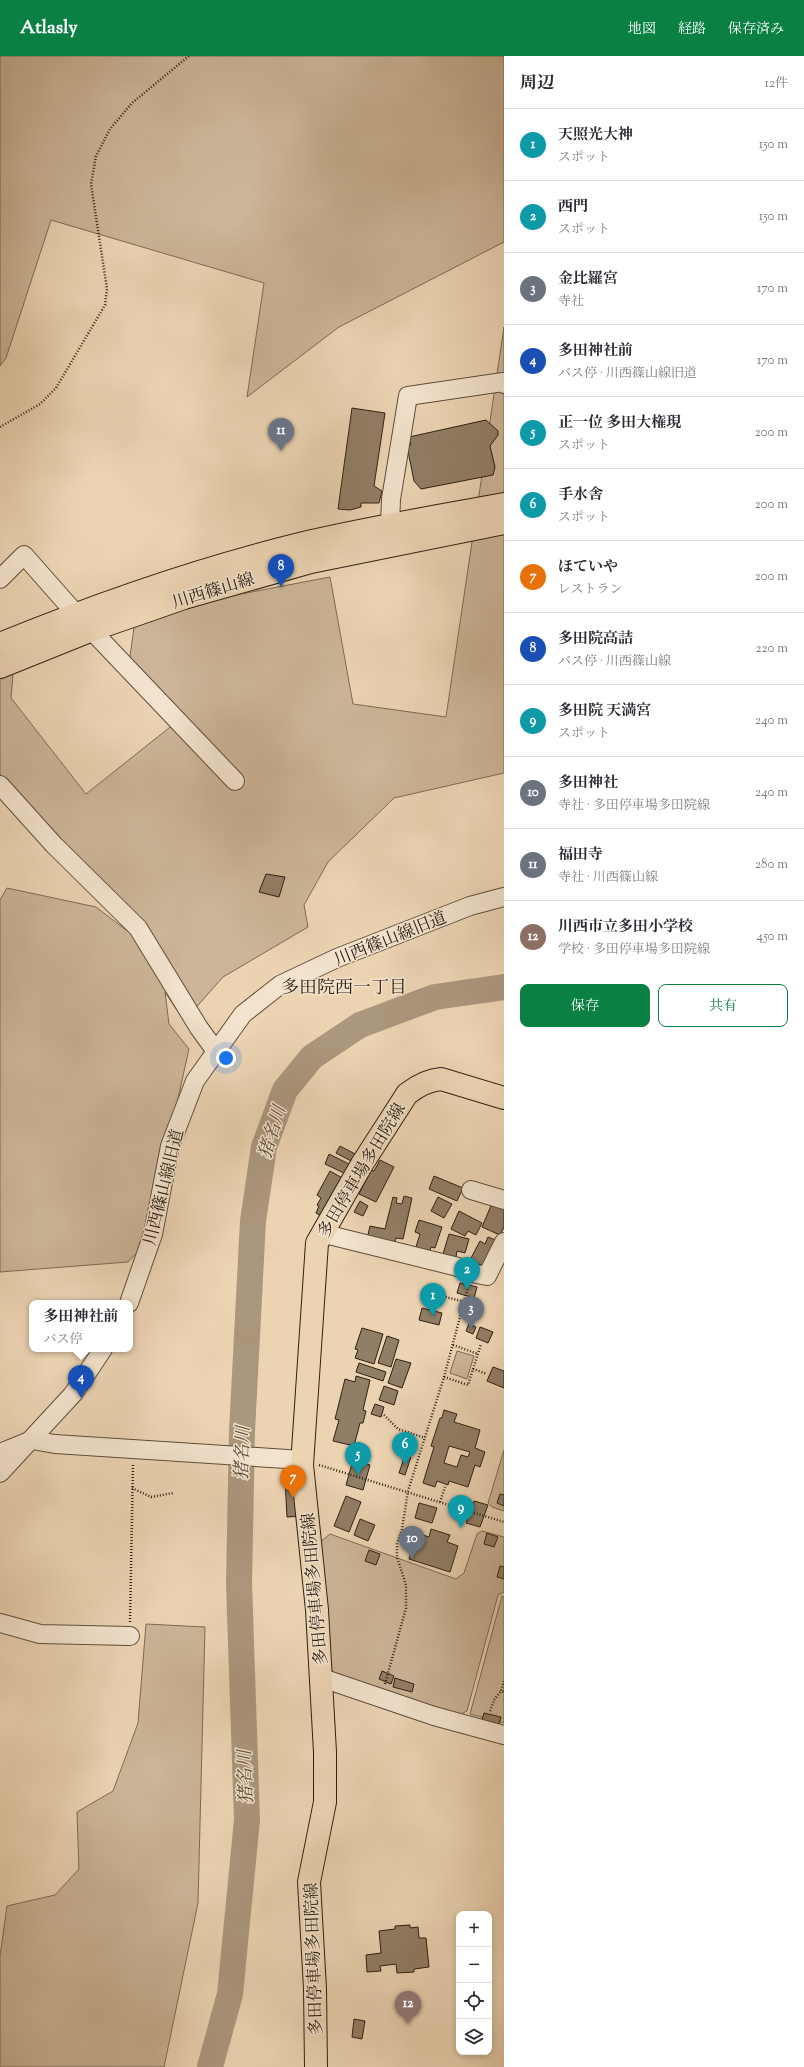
<!DOCTYPE html>
<html lang="ja">
<head>
<meta charset="utf-8">
<style>
	:root { --surface:#fff; --page:#f7f7f7; --text:#2b2b33; --muted:#7c7c81; --line:#e1e1e2; --accent:#0b8043 }
	body { margin:0; font-family:"Sorts Mill Goudy","Noto Serif JP",serif; background:var(--page); color:var(--text) }
	.controls { position:absolute; right:12px; bottom:12px; display:grid; overflow:hidden; border-radius:8px; box-shadow:0 2px 6px #0003 }
	.controls button { width:36px; height:36px; display:grid; place-items:center; padding:0; border:0; border-bottom:1px solid var(--line); background:var(--surface); color:var(--text); font:20px sans-serif }
	.you { position:absolute; left:226px; top:1002px; width:14px; height:14px; margin:-10px; border:3px solid #fff; border-radius:50%; background:#1a73e8; box-shadow:0 0 0 6px #1a73e833 }
	.badge { display:grid; place-items:center; width:26px; height:26px; border-radius:50%; background:var(--accent); color:#fff; font-size:13px; font-weight:700 }
	.pin { position:absolute; translate:-50% -33px; filter:drop-shadow(0 1px 2px #0008) }
	.pin::after { content:''; position:absolute; top:21px; width:14px; height:12px; background:inherit; clip-path:polygon(0 0,100% 0,50% 100%) }
	.popup { position:absolute; left:29px; top:1244px; width:104px; height:52px; box-sizing:border-box; display:grid; place-content:center; border-radius:8px; background:var(--surface); filter:drop-shadow(0 1px 3px #0005); font-size:13px; white-space:nowrap; color:var(--muted) }
	.popup b { font-size:15px; color:var(--text) }
	.popup::after { content:''; position:absolute; left:50%; top:100%; margin-left:-8px; border:8px solid transparent; border-top-color:var(--surface) }
	.list { margin:0; padding:0; list-style:none }
	h2 { display:flex; justify-content:space-between; align-items:center; height:52px; margin:0; padding:0 16px; font-size:17px }
	h2 small { font-size:13px; font-weight:400; color:var(--muted) }
	.list li { display:grid; grid-template-columns:26px 1fr auto; gap:12px; align-items:center; box-sizing:border-box; height:72px; padding:0 16px; border-top:1px solid var(--line) }
	.list b { display:block; font-size:15px; white-space:nowrap }
	.list p { margin:0; font-size:13px; white-space:nowrap; color:var(--muted) }
	.list em { font-size:13px; font-style:normal; color:var(--muted) }
	.actions { display:flex; gap:8px; padding:12px 16px }
	.actions a { flex:1; padding:9px 0; border:1px solid var(--accent); border-radius:8px; text-align:center; font-size:14px; color:var(--accent) }
	.actions .main { background:var(--accent); color:#fff }
	.icon { flex:none; width:22px; height:22px; fill:none; stroke:currentColor; stroke-width:2; stroke-linecap:round; stroke-linejoin:round }
	.map { position:relative; flex:none; width:504px; height:2011px; overflow:hidden }
	header { display:flex; align-items:center; gap:24px; box-sizing:border-box; height:56px; padding:0 20px; background:var(--accent); color:#fff }
	header strong { font-size:19px }
	nav { display:flex; gap:22px; margin-inline-start:auto; font-size:14px }
	main { display:flex }
	aside { flex:1; background:var(--surface) }
	.map>svg:first-child { display:block }
	.green { fill:#ccb598; stroke:#7d6a56 }
	.lines { fill:none; stroke-linecap:round; stroke-linejoin:round }
	.river { stroke:#ab977d; stroke-width:26 }
	.building { fill:#917e66; stroke:#2e2013; fill-rule:evenodd }
	.minor-casing { stroke:#5e4d3b; stroke-width:20 }
	.major-casing { stroke:#2e2013; stroke-width:24 }
	.path { stroke:#2e2013; stroke-width:2.5; stroke-dasharray:1 2; stroke-linecap:butt }
	.minor { stroke:#f3e3ce; stroke-width:18 }
	.major { stroke:#ecd4b3; stroke-width:22 }
	.labels { text-anchor:middle; stroke-width:3; stroke-linejoin:round; paint-order:stroke }
	.street-label { font-size:17px; fill:#2e2013; stroke:#f3e3ce }
	.neighbourhood-label { font-size:18px; fill:#2e2013; stroke:#f3e3ce }
	.water-label { font-size:18px; font-style:italic; fill:#5a4a38; stroke:#f3e3ce }
</style>
</head>
<body>
<header>
<strong>Atlasly</strong>
<nav><a>地図</a><a>経路</a><a>保存済み</a></nav>
</header>
<main>
<div class="map">
<svg width="504" height="2011" viewBox="0 0 504 2011">
	<rect width="100%" height="100%" fill="#ecd4b3"/>
	<filter id="stains"><feTurbulence type="fractalNoise" baseFrequency=".005" numOctaves="4"/><feColorMatrix values="0 0 0 0 .2 0 0 0 0 .09 0 0 0 0 .02 0 0 0 .5 -.17"/></filter>
	<radialGradient id="worn" r=".72"><stop offset=".6" stop-color="#630" stop-opacity="0"/><stop offset="1" stop-color="#630" stop-opacity=".3"/></radialGradient>
	<g class="green">
		<polygon points="0,0 504,0 504,186 339,271 247,341 264,227 51,164 6,302 0,310"/>
		<polygon points="504,271 504,717 394,742 328,806 304,849 308,871 223,921 184,965 165,936 169,968 189,993 146,1187 128,1206 0,1216 0,844 7,832 96,851 126,874 115,858 0,742 0,600 15,594 11,642 86,738 179,664 129,607 136,558 330,521 353,648 446,661"/>
		<polygon points="457,1295 474,1300 467,1323 450,1317"/>
		<polygon points="504,1394 504,1455 492,1451 488,1447"/>
		<polygon points="482,1475 504,1481 504,1536 498,1539 467,1655 459,1659 336,1619 330,1613 320,1486 330,1478 456,1523 464,1517 477,1478"/>
		<polygon points="502,1540 504,1541 504,1667 470,1658"/>
		<polygon points="146,1568 205,1571 198,1847 164,2011 0,2011 0,1900 7,1850 55,1839 79,1813 77,1756 113,1735 138,1667"/>
	</g>
	<g class="lines">
		<polyline class="river" points="210,2011 230,1938 247,1764 239,1527 242,1375 253,1165 264,1091 285,1034 312,1001 360,969 435,941 504,931"/>
	</g>
	<g class="building">
		<polygon points="352,352 385,357 374,430 382,435 379,447 361,447 361,451 350,454 338,453"/>
		<polygon points="486,364 498,375 498,379 490,390 495,411 493,419 421,433 414,425 407,390 411,389 409,381"/>
		<polygon points="266,818 285,821 279,841 259,836"/>
		<polygon points="340,1090 357,1099 353,1106 336,1097"/>
		<polygon points="329,1098 351,1109 346,1118 325,1108"/>
		<polygon points="380,1104 394,1111 376,1146 359,1138 371,1114 374,1115"/>
		<polygon points="330,1115 344,1123 323,1161 316,1157 319,1150 317,1149 321,1142 317,1139"/>
		<polygon points="434,1120 463,1132 457,1145 429,1133"/>
		<polygon points="404,1140 412,1142 403,1183 396,1182 394,1190 367,1183 370,1170 385,1173 393,1141 397,1142 396,1147 402,1148"/>
		<polygon points="438,1141 452,1148 444,1162 431,1155"/>
		<polygon points="360,1145 368,1150 363,1160 354,1156"/>
		<polygon points="493,1145 504,1149 504,1171 500,1179 482,1171"/>
		<polygon points="459,1155 482,1167 476,1179 468,1175 465,1180 451,1173"/>
		<polygon points="419,1164 442,1171 435,1192 431,1191 429,1198 415,1194 420,1178 415,1176"/>
		<polygon points="449,1178 469,1183 465,1197 457,1195 456,1201 443,1198"/>
		<polygon points="488,1181 498,1185 485,1211 470,1204 480,1185 485,1188"/>
		<polygon points="460,1227 477,1231 474,1242 457,1237"/>
		<polygon points="422,1252 442,1257 439,1269 419,1264"/>
		<polygon points="469,1268 476,1271 473,1278 466,1275"/>
		<polygon points="480,1271 493,1276 488,1287 476,1282"/>
		<polygon points="362,1272 383,1278 374,1308 355,1302 358,1294 355,1293"/>
		<polygon points="387,1280 399,1284 391,1311 378,1307"/>
		<polygon points="396,1303 411,1307 402,1332 388,1327"/>
		<polygon points="359,1307 386,1316 383,1325 356,1316"/>
		<polygon points="493,1311 504,1315 504,1332 487,1325"/>
		<polygon points="356,1320 370,1324 363,1354 366,1355 363,1367 360,1367 354,1390 333,1385 339,1364 335,1363 345,1323 355,1326"/>
		<polygon points="384,1330 398,1335 394,1349 379,1344"/>
		<polygon points="375,1348 384,1351 381,1361 371,1358"/>
		<path d="M444,1354L457,1358L454,1366L480,1374L475,1392L485,1396L480,1411L475,1409L468,1431L449,1425L448,1429L437,1425L435,1431L423,1427L434,1391L431,1390L440,1362H442ZM449,1390L470,1396L468,1401L461,1399L457,1411L444,1407Z"/>
		<polygon points="405,1399 411,1401 405,1419 399,1417"/>
		<polygon points="353,1404 370,1409 363,1434 346,1429"/>
		<polygon points="300,1423 302,1460 287,1461 285,1424"/>
		<polygon points="500,1438 504,1439 504,1450 497,1447"/>
		<polygon points="346,1440 361,1446 349,1476 334,1470"/>
		<polygon points="474,1445 488,1449 480,1471 466,1467"/>
		<polygon points="419,1447 437,1452 432,1467 415,1462"/>
		<polygon points="360,1463 375,1469 368,1485 354,1479"/>
		<polygon points="431,1473 450,1479 447,1486 458,1490 450,1516 409,1503 417,1477 429,1481"/>
		<polygon points="487,1477 498,1481 494,1491 484,1488"/>
		<polygon points="369,1494 380,1498 376,1509 365,1505"/>
		<polygon points="500,1510 504,1511 504,1523 497,1521"/>
		<polygon points="382,1615 394,1620 391,1628 379,1623"/>
		<polygon points="395,1622 414,1628 412,1636 393,1631"/>
		<polygon points="484,1657 501,1661 499,1668 482,1664"/>
		<polygon points="410,1869 410,1872 418,1871 419,1882 426,1882 429,1911 414,1913 414,1916 397,1917 396,1908 380,1910 381,1915 367,1916 366,1899 381,1897 379,1875 395,1873 395,1870"/>
		<polygon points="354,1963 365,1965 362,1983 352,1981"/>
	</g>
	<g class="lines">
		<g class="minor-casing">
			<g id="minor">
				<polyline points="390,469 391,443 408,340 503,326 504,328"/>
				<polyline points="0,523 24,499 76,558 235,725"/>
				<polyline points="0,729 54,789 138,872 199,972 215,994"/>
				<polyline points="471,1134 504,1144"/>
				<polyline points="321,1177 458,1211 472,1217 487,1220 504,1186"/>
				<polyline points="129,1247 153,1178 170,1090 195,1025 243,958 280,929 337,902 470,850 504,841"/>
				<polyline points="0,1397 32,1384 55,1388 302,1404"/>
				<polyline points="0,1417 73,1338 103,1293"/>
				<polyline points="0,1567 40,1578 130,1580"/>
				<polyline points="322,1622 434,1660 504,1679"/>
			</g>
		</g>
		<g class="major-casing">
			<g id="major">
				<path d="M0,588C98,548 204,511 308,486C373,471 439,460 504,448"/>
				<polyline points="0,611 92,574 184,542 311,506 504,467"/>
				<path d="M316,2011L315,1933L309,1826L325,1746V1696L317,1554L302,1409L317,1187L362,1108L407,1038C416,1031 429,1024 441,1023L504,1042"/>
			</g>
		</g>
		<g class="path">
			<polyline points="0,371 40,348 56,332 105,249 107,233 91,128 96,100 110,73 132,47 189,0"/>
			<polyline points="434,1238 465,1246"/>
			<polyline points="453,1289 478,1298"/>
			<polyline points="473,1313 487,1318"/>
			<polyline points="444,1321 468,1329 481,1288"/>
			<polyline points="384,1359 398,1373 425,1382"/>
			<polyline points="319,1409 504,1466"/>
			<polyline points="132,1432 151,1441 173,1437"/>
			<polyline points="440,1446 445,1431"/>
			<polyline points="130,1566 133,1409"/>
			<polyline points="504,1625 501,1635 504,1636"/>
			<polyline points="385,1628 406,1552 406,1529 397,1501 397,1488 402,1473 408,1435 444,1321 468,1231"/>
			<polyline points="490,1655 494,1644 501,1635"/>
		</g>
		<use href="#minor" class="minor"/>
		<use href="#major" class="major"/>
	</g>
	<g class="labels">
		<g class="street-label">
			<text transform="translate(213 534) rotate(-17)" y="6">川西篠山線</text>
			<text transform="translate(390 882) rotate(-22)" y="6">川西篠山線旧道</text>
			<text transform="translate(361 1114) rotate(-59)" y="6">多田停車場多田院線</text>
			<text transform="translate(163 1131) rotate(-76)" y="6">川西篠山線旧道</text>
			<text transform="translate(314 1533) rotate(-95)" y="6">多田停車場多田院線</text>
			<text transform="translate(313 1903) rotate(-92)" y="6">多田停車場多田院線</text>
		</g>
		<g class="neighbourhood-label">
			<text x="344" y="937">多田院西一丁目</text>
		</g>
		<g class="water-label">
			<text transform="translate(272 1076) rotate(-73)" y="6">猪名川</text>
			<text transform="translate(242 1397) rotate(-88)" y="6">猪名川</text>
			<text transform="translate(245 1721) rotate(-92)" y="6">猪名川</text>
		</g>
	</g>
	<rect width="100%" height="100%" filter="url(#stains)"/>
	<rect width="100%" height="100%" fill="url(#worn)"/>
</svg>
<div class="controls">
<button>+</button>
<button>−</button>
<button><svg class="icon" aria-label="locate" viewBox="0 0 24 24"><circle cx="12" cy="12" r="6"/><path d="M12 2v4M12 18v4M2 12h4M18 12h4"/></svg></button>
<button><svg class="icon" aria-label="layers" viewBox="0 0 24 24"><path d="M12 4l9 5-9 5-9-5zM3 14l9 5 9-5"/></svg></button>
</div>
<div class="you"></div>
<div class="pin badge" style="left:433px;top:1260px;background:#0f9aa8">1</div>
<div class="pin badge" style="left:467px;top:1234px;background:#0f9aa8">2</div>
<div class="pin badge" style="left:471px;top:1273px;background:#6b7280">3</div>
<div class="pin badge" style="left:81px;top:1342px;background:#1a4fb4">4</div>
<div class="popup"><b>多田神社前</b>バス停</div>
<div class="pin badge" style="left:358px;top:1419px;background:#0f9aa8">5</div>
<div class="pin badge" style="left:405px;top:1409px;background:#0f9aa8">6</div>
<div class="pin badge" style="left:293px;top:1442px;background:#e8710a">7</div>
<div class="pin badge" style="left:281px;top:531px;background:#1a4fb4">8</div>
<div class="pin badge" style="left:461px;top:1472px;background:#0f9aa8">9</div>
<div class="pin badge" style="left:412px;top:1503px;background:#6b7280">10</div>
<div class="pin badge" style="left:281px;top:395px;background:#6b7280">11</div>
<div class="pin badge" style="left:408px;top:1968px;background:#8d6e63">12</div>
</div>
<aside>
<h2>周辺<small>12件</small></h2>
<ul class="list">
<li><span class="badge" style="background:#0f9aa8">1</span><div><b>天照光大神</b><p>スポット</p></div><em>150 m</em></li>
<li><span class="badge" style="background:#0f9aa8">2</span><div><b>西門</b><p>スポット</p></div><em>150 m</em></li>
<li><span class="badge" style="background:#6b7280">3</span><div><b>金比羅宮</b><p>寺社</p></div><em>170 m</em></li>
<li><span class="badge" style="background:#1a4fb4">4</span><div><b>多田神社前</b><p>バス停 · 川西篠山線旧道</p></div><em>170 m</em></li>
<li><span class="badge" style="background:#0f9aa8">5</span><div><b>正一位 多田大権現</b><p>スポット</p></div><em>200 m</em></li>
<li><span class="badge" style="background:#0f9aa8">6</span><div><b>手水舎</b><p>スポット</p></div><em>200 m</em></li>
<li><span class="badge" style="background:#e8710a">7</span><div><b>ほていや</b><p>レストラン</p></div><em>200 m</em></li>
<li><span class="badge" style="background:#1a4fb4">8</span><div><b>多田院高詰</b><p>バス停 · 川西篠山線</p></div><em>220 m</em></li>
<li><span class="badge" style="background:#0f9aa8">9</span><div><b>多田院 天満宮</b><p>スポット</p></div><em>240 m</em></li>
<li><span class="badge" style="background:#6b7280">10</span><div><b>多田神社</b><p>寺社 · 多田停車場多田院線</p></div><em>240 m</em></li>
<li><span class="badge" style="background:#6b7280">11</span><div><b>福田寺</b><p>寺社 · 川西篠山線</p></div><em>280 m</em></li>
<li><span class="badge" style="background:#8d6e63">12</span><div><b>川西市立多田小学校</b><p>学校 · 多田停車場多田院線</p></div><em>450 m</em></li>
</ul>
<div class="actions"><a class="main">保存</a><a>共有</a></div>
</aside>
</main>
</body>
</html>
